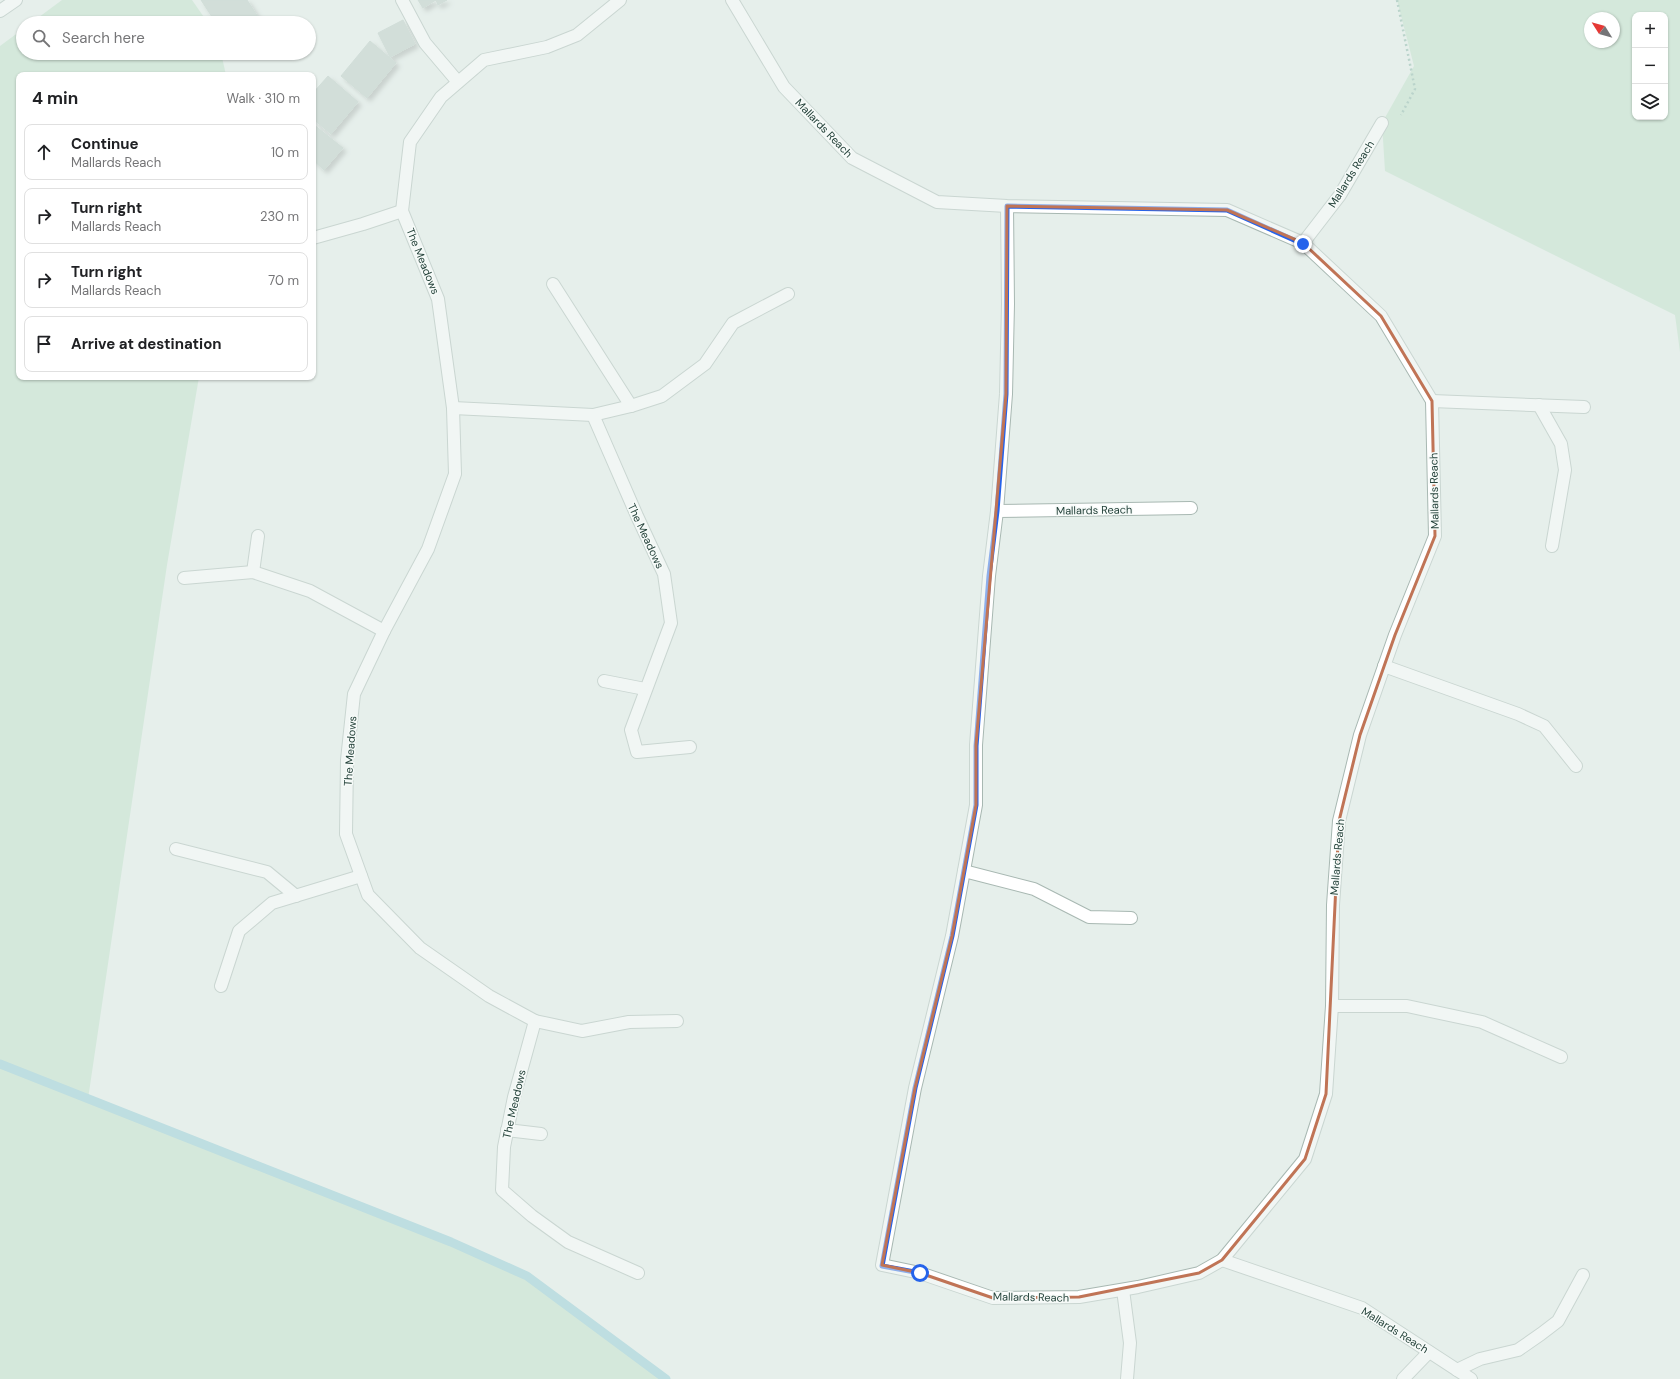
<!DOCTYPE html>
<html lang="en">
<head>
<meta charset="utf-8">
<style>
	:root { --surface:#fff; --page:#f6f6f6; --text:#202124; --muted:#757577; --line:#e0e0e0 }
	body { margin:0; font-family:"DM Sans",sans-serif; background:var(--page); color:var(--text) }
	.controls { position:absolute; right:12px; top:12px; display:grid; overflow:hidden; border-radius:8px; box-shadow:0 1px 3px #0004 }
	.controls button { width:36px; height:36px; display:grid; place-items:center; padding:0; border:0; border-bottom:1px solid var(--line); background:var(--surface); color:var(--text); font:20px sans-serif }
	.compass { position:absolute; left:1584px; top:12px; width:36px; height:36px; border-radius:50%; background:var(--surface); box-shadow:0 1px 3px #0004; rotate:307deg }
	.stop { position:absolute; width:12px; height:12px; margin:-9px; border:3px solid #2563eb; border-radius:50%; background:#fff }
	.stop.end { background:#2563eb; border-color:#fff; box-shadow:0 1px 4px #0008 }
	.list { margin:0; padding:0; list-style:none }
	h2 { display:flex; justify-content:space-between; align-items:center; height:52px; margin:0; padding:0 16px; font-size:17px }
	h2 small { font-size:13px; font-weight:400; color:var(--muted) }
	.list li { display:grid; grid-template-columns:26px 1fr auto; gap:12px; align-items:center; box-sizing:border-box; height:56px; margin:0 8px 8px; padding:0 8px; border:1px solid var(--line); border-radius:8px }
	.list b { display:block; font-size:15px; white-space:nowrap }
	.list p { margin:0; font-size:13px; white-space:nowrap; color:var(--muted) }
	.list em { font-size:13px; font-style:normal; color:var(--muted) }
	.icon { flex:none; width:22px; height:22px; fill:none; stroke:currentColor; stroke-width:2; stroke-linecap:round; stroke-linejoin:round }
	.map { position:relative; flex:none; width:1680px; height:1379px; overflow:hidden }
	.search { position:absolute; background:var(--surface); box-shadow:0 1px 3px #0004; left:16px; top:16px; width:300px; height:44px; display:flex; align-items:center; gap:10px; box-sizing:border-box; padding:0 14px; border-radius:22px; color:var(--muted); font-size:15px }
	.panel { position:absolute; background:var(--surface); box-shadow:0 1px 3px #0004; left:16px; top:72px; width:300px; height:308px; border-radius:8px }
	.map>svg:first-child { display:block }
	.green { fill:#bfe0c8; fill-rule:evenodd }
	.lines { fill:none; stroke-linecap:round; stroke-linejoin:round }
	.stream { stroke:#8ec9d4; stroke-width:9 }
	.building { fill:#bbcac4; stroke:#b8c9c2; filter:url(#shadow) }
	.minor-casing { stroke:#a8b8b2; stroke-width:14 }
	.path { stroke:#86b3a5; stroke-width:2.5; stroke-dasharray:2 3; stroke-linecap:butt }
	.minor { stroke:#fff; stroke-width:12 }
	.route { stroke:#2563eb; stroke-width:5 }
	.marked { fill:none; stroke:#c07456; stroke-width:3; stroke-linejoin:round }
	.labels { text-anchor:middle; stroke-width:3; stroke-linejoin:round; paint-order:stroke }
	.street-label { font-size:11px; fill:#24423a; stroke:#f7fbf9 }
</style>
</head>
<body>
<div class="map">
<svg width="1680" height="1379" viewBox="0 0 1680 1379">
	<defs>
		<filter id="shadow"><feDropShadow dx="3.5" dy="3.5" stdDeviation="2" flood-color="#0004"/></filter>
	</defs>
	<rect width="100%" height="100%" fill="#e6efeb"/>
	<g class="green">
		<polygon points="62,0 192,0 208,23 31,23"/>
		<path d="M1397,0H1680V352L1675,315L1385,171L1382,123L1414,66ZM1635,15H1665V117H1635ZM1590,18H1614V42H1590Z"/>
		<polygon points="23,29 23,53 221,53 226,75 19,75 19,377 199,377 167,565 88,1099 451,1242 527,1276 666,1379 0,1379 0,46"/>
	</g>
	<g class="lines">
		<polyline class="stream" points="0,1064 451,1242 527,1276 666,1379"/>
	</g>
	<g class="building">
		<polygon points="201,0 247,0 262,23 216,23"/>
		<polygon points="418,0 447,0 438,5 436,0 423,8"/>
		<polygon points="403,20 415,44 390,57 378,33"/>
		<polygon points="370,41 396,63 367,98 341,76"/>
		<polygon points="328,76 358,102 331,134 313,119 313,93"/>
		<polygon points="313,124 343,148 324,170 313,160"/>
	</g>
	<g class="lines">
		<g class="minor-casing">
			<g id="minor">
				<polyline points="402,0 425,43 458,82"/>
				<polyline points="620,0 577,35 547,47 484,60 441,97 410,142 402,211 438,299 453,408 455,474 428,549 384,631 354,694 347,760 346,834 368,895 420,948 489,996 535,1021 514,1097 504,1147 502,1190 532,1216 568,1242 638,1273"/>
				<polyline points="732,0 784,87 852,158 937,202 1007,206 1227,210 1303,243 1381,316 1432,401 1435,536 1395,635 1360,735 1339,821 1333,905 1332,1006 1326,1094 1305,1159 1222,1260 1199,1273 1138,1287 1079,1297 993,1298 920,1273 882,1265 915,1088 952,936 976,805 976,745 989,576 997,511 1006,394 1008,304 1007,206"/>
				<polyline points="0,11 16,0"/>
				<polyline points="313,238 363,224 402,211"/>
				<polyline points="1303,243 1340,195 1382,123"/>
				<polyline points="553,284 631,406"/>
				<polyline points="1432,401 1584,407"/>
				<polyline points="1539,405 1561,444 1565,470 1552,546"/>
				<polyline points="453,408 593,415 631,406 662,396 705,364 733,323 788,294"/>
				<polyline points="593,415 637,516 664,574 671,623 631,730 637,752 690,747"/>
				<polyline points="997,511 1191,508"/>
				<polyline points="253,572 258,536"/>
				<polyline points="184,578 253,572 310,591 384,631"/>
				<polyline points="1384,666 1518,714 1544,726 1576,766"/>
				<polyline points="604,681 645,689"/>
				<polyline points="176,849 267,872 296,896"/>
				<polyline points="964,871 1034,889 1089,917 1131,918"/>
				<polyline points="221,986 239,931 272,903 361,876"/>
				<polyline points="1332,1006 1407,1006 1482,1022 1561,1057"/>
				<polyline points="535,1021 582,1031 629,1022 677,1021"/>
				<polyline points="507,1130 541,1134"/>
				<polyline points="1222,1260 1362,1308 1471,1379"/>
				<polyline points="1123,1290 1130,1343 1127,1379"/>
				<polyline points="1457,1370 1480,1359 1518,1350 1541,1334 1558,1321 1583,1275"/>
				<polyline points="1403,1379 1429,1352"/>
			</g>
		</g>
		<polyline class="path" points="1397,0 1415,89 1401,115"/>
		<use href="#minor" class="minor"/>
	</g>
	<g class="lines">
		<polyline class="route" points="920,1273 882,1266 915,1088 952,936 976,805 976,746 989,576 997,511 1006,394 1007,206 1227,210 1303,244"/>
	</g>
	<path d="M0 0H1680V1379H0ZM1007,206L1227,210L1303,243L1381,316L1432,401L1435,536L1395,635L1360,735L1339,821L1326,1094L1305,1159L1222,1260L1199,1273L1079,1297L993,1298L920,1273L882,1265L915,1088L952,936L976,805V745L1006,394Z" fill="#e6efeb" fill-opacity=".55" fill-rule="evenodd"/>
	<path class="marked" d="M1007,206L1227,210L1303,243L1381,316L1432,401L1435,536L1395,635L1360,735L1339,821L1326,1094L1305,1159L1222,1260L1199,1273L1079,1297L993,1298L920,1273L882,1265L915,1088L952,936L976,805V745L1006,394Z"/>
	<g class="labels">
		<g class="street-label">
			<text transform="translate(824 128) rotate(46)" y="4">Mallards Reach</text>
			<text transform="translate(1351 174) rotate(-58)" y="4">Mallards Reach</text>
			<text transform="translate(423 261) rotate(68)" y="4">The Meadows</text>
			<text transform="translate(1434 491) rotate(-91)" y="4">Mallards Reach</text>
			<text transform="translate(1094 510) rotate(-1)" y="4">Mallards Reach</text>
			<text transform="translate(646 536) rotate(65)" y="4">The Meadows</text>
			<text transform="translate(350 751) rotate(-86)" y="4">The Meadows</text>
			<text transform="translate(1337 857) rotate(-85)" y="4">Mallards Reach</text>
			<text transform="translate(514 1104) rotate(-77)" y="4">The Meadows</text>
			<text transform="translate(1031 1297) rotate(1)" y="4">Mallards Reach</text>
			<text transform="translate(1395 1330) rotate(32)" y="4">Mallards Reach</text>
		</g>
	</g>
</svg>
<div class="controls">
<button>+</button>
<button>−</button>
<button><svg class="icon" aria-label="layers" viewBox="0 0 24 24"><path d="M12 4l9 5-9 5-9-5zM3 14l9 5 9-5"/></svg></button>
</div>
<svg class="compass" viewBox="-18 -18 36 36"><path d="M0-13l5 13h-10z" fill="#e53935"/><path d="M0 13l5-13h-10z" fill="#757577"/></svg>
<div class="stop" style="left:920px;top:1273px"></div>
<div class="stop end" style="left:1303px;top:244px"></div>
<div class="search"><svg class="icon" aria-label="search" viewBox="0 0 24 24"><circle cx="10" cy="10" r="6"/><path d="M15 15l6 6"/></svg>Search here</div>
<section class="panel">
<h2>4 min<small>Walk · 310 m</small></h2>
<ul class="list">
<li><svg class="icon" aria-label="ahead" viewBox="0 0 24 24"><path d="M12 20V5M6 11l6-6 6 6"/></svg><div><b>Continue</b><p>Mallards Reach</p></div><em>10 m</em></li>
<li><svg class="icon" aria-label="right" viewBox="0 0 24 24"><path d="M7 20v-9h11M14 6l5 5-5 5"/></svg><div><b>Turn right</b><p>Mallards Reach</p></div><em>230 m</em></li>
<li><svg class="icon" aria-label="right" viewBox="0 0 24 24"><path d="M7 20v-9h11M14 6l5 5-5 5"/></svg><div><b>Turn right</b><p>Mallards Reach</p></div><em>70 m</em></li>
<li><svg class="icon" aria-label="arrive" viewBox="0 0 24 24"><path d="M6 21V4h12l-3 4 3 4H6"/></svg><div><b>Arrive at destination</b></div></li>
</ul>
</section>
</div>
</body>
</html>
